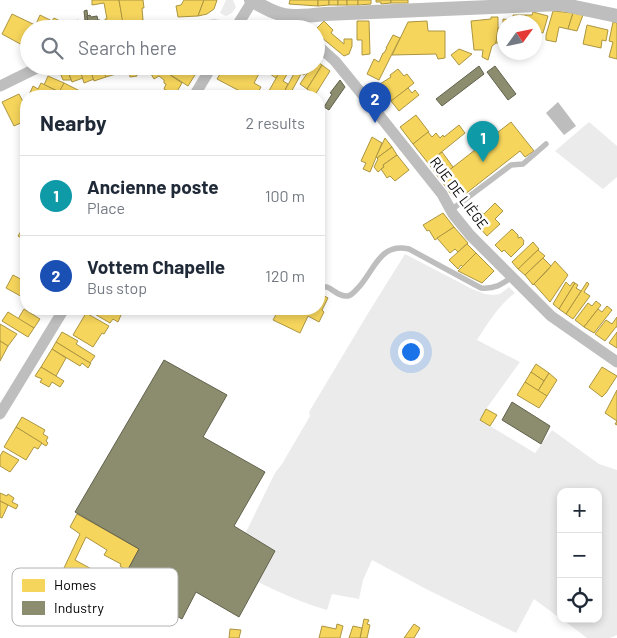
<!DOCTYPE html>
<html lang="en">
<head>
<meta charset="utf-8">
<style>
	:root { --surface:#fff; --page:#f6f6f7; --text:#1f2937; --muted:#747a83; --line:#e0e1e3; --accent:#db2777 }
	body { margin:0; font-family:Barlow,sans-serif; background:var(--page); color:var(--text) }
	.controls { position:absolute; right:15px; bottom:15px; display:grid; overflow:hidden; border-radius:10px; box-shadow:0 2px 8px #0003 }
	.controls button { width:45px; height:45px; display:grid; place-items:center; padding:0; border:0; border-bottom:1px solid var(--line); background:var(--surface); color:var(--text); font:25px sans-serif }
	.compass { position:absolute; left:497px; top:15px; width:45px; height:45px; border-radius:50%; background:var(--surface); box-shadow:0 2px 8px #0003; rotate:57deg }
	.you { position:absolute; left:410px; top:351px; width:18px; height:18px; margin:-12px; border:4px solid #fff; border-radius:50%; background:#1a73e8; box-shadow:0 0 0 8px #1a73e833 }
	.badge { display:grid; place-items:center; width:32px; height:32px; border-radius:50%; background:var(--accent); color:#fff; font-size:16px; font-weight:700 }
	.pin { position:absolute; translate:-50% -41px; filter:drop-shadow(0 1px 2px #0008) }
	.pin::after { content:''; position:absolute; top:26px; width:18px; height:15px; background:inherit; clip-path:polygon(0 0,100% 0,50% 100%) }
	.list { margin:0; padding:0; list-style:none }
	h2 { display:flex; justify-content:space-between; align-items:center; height:65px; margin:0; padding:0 20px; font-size:21px }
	h2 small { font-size:16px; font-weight:400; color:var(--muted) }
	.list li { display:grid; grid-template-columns:32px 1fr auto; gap:15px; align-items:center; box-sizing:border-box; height:80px; padding:0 20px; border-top:1px solid var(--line) }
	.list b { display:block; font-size:19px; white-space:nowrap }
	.list p { margin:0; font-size:16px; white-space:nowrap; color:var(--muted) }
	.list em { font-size:16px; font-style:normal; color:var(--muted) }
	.icon { flex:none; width:28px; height:28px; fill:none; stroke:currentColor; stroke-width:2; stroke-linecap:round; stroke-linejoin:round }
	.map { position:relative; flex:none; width:617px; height:638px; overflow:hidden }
	.search { position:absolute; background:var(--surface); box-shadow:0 2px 8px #0003; left:20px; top:20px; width:305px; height:55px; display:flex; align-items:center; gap:12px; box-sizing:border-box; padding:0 18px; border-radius:28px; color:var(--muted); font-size:19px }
	.panel { position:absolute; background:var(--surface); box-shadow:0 2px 8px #0003; left:20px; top:90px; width:305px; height:225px; border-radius:20px }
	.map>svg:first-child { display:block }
	.green { fill:#ebebeb }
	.water { fill:#bdbdbd }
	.homes { fill:#f6d55c; stroke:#ac9540 }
	.industry { fill:#8c8c6e; stroke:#62624d }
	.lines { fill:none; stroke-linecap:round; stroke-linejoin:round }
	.service { stroke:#bebebe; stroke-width:5.5 }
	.minor { stroke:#bebebe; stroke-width:11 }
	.tertiary { stroke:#bebebe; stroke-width:14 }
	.labels { text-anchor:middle; stroke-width:5; stroke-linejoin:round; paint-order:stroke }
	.street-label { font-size:14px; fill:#000; stroke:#fff }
	.key { fill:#fff; stroke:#b2b2b2; stroke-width:1 }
	.key-label { font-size:14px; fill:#000 }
</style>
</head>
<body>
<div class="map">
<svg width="617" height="638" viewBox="0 0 617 638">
	<rect width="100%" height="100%" fill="#fff"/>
	<g class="green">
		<polygon points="226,0 233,0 236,7 232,13 226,16 220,13"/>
		<polygon points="589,122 617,146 617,177 603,189 555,151"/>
		<path d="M405,254L472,289L485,294L494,295L500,294L509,287L515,293C499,305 488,323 477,340L520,362L486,409L480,420L535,453L552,430L599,464L617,470V635L610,638H587L562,619H598V492H561V619L534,599L516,633L428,590L372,560L363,580L359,599L332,594L327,610C303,603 280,593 258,582L275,551L245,534L275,473L282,464L310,416L309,412L367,315Z"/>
	</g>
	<polygon class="water" points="558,102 576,126 564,135 546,113"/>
	<g class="homes">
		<polygon points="92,0 119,0 124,26 107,29 105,19 107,19 104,3 92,5"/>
		<polygon points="119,0 143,0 144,8 142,8 143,20 123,24"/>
		<polygon points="184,0 204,0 198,16 178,17 176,6 181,5"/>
		<polygon points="204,0 217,0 214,9 207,14 198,16"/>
		<polygon points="290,0 318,0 318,6 289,4"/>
		<polygon points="318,0 329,0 329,5 318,6"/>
		<rect x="329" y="0" width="9" height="5"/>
		<rect x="338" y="0" width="9" height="5"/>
		<rect x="347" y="0" width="11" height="5"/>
		<polygon points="358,0 371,0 371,4 358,5"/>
		<polygon points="376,0 391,0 391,3 381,4 381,2 376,2"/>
		<rect x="391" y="0" width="17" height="3"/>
		<polygon points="553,11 573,13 568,29 559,27 556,42 546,40 546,35"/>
		<polygon points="533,12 548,16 543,33 534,31 534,22 524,22 526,15 532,15"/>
		<polygon points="573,13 583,15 577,31 568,29"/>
		<polygon points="12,14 35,25 34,29 29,29 29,37 24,46 2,34"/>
		<polygon points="40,15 52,21 54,18 64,23 61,29 33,29 34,29"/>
		<polygon points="513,15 526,15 524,22 513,22"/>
		<polygon points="491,17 498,17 498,28 496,43 492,46 488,60 482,57 483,50 474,50 471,21 491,19"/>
		<polygon points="503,19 513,20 513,22 504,22 504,39 503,38 503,43 496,43 498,28 503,28"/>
		<polygon points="78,20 82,29 61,29 63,26"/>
		<polygon points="324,21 333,30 331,33 344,44 344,39 352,39 352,46 349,54 344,56 316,33 316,29"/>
		<polygon points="357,21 369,21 370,54 362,55 362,40 357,40"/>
		<polygon points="427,21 428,31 445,31 445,58 438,59 436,54 392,55 408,22"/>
		<polygon points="613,22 617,23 617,59 609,57 613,42 609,41"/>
		<polygon points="587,25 608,30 606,41 602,40 601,48 583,44"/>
		<polygon points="393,35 400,38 379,80 367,74 374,59 379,62 383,53 384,53 387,48 386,48"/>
		<polygon points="459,49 472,54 459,65 451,55"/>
		<polygon points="316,61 322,65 307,89 300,84 312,66 316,66"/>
		<polygon points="322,65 330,71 315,95 307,89"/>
		<polygon points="63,66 66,66 71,80 63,80 58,68"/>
		<polygon points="66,66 80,66 79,67 83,78 72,82"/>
		<polygon points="80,66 89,66 94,79 84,83 79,67"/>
		<polygon points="89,66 100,66 101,71 103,70 106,77 94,81"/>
		<polygon points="100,66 113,66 116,74 106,77 103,70 101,71"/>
		<polygon points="128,66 144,66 145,70 136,71 137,76 130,77"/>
		<polygon points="152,66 157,66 182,83 175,95 164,89 166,84 164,83 164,80 159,76 154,79 148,69"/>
		<polygon points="157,66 167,66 177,73 181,66 198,66 200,67 188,86"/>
		<polygon points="225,66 250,66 260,72 254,83 261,87 256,96 249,96 217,79"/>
		<polygon points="275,66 283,66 276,78 270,74"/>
		<polygon points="283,66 292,66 283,81 288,84 282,96 266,96"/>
		<polygon points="298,66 309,66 304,75 301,74 289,96 282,96"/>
		<polygon points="398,69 404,76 407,74 414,83 392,101 380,84 391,77 390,75"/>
		<polygon points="48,76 64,83 60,92 44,85"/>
		<polygon points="41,83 59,92 57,96 33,96 29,95 33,86 38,89"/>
		<polygon points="64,83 86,94 85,96 57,96"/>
		<polygon points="408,88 412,93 415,90 419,95 399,111 391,101"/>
		<polygon points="19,94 26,107 26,123 25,121 14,126 2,102"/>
		<polygon points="416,115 429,132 413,144 400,127"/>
		<polygon points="511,122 534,151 525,157 520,151 464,195 461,193 454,198 439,178"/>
		<polygon points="459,125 465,133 428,163 413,144 428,132 432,137 436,133 440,138 443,135 444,137"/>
		<polygon points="372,137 382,143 370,172 363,169 366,163 361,161"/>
		<polygon points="385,138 392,147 377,158 376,157"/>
		<polygon points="392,147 397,155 383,165 384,167 378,172 374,167 378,159 377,158"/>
		<polygon points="442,152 453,167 439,178 428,163"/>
		<polygon points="397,155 409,170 395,181 390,176 387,178 381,169 384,167 383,165"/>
		<polygon points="495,203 503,211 495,219 500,224 487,236 470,217 478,209 484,214"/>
		<polygon points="443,213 454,227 435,240 429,230 427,231 423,225"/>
		<polygon points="454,227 468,243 458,252 455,249 450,253 437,238"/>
		<polygon points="23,228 26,230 26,248 23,246 26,241 18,236"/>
		<polygon points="512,229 518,235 518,238 521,237 524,241 523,243 524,244 511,257 504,250 502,252 495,245"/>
		<polygon points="533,242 539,249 518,269 512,262"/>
		<polygon points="467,244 476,253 463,267 461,265 458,269 449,260"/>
		<polygon points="538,250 545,256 525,275 518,269"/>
		<polygon points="476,253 494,271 482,283 458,271"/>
		<polygon points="543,258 551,266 533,285 525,275"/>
		<polygon points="555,261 568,275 550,302 534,284 546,272"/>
		<polygon points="13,275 26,282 26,299 6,288"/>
		<polygon points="566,282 570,286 573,282 575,283 559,309 553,304"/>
		<polygon points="587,282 589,284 584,292 590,296 573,319 566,314"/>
		<polygon points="575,283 578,285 576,288 581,291 566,314 559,309"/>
		<polygon points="319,293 328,298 322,310 324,312 319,322 308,316 300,333 273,320 279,309 319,309"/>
		<polygon points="596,301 601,305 584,327 575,320 588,303 592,306"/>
		<polygon points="607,306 612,310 594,333 584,327 598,309 602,312"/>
		<polygon points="24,309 40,319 34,328 18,319"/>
		<polygon points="86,309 110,309 121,315 118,322 113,319 110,323"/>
		<polygon points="8,312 34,328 28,337 2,321"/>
		<polygon points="86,313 109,326 104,334 102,333 93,347 73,335"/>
		<polygon points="617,317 617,327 616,327 605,341 595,334 606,320 612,324"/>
		<polygon points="0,324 17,334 8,346 0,341"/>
		<polygon points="62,332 78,341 76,344 95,356 90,363 56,342"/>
		<polygon points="617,332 617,348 609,343"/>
		<polygon points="0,341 8,346 0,361"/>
		<polygon points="56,342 90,363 91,363 88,368 82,363 80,366 52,349"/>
		<polygon points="52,349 66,358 56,376 41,367"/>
		<polygon points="536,364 549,373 544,381 531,372"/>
		<polygon points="41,367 64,381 60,387 52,382 49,387 40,382 42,379 35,376"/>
		<polygon points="602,367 617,376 606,393 602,397 589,387"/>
		<polygon points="531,372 544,381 538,391 525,382"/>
		<polygon points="549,373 557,380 547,396 538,391"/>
		<polygon points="525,382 547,396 539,408 517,395"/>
		<polygon points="617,390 617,425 615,424 617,421 605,413"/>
		<polygon points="486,409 497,415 490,426 480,420"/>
		<polygon points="22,417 45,430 43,434 48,437 46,441 48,443 46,446 16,427"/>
		<polygon points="16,427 42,443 38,449 34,447 26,460 4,447"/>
		<polygon points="3,451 19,460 10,472 0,466 0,456"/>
		<polygon points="0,493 7,496 8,494 14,498 12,502 18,505 16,509 0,501"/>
		<polygon points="0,501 8,505 2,518 0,517"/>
		<polygon points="77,514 139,549 127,571 120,566 121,564 104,555 107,550 86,537 75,560 119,584 124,577 139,586 130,608 122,607 111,602 115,595 64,568 80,534 70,527"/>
		<polygon points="364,619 369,620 367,624 370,625 367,638 360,638"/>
		<polygon points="337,624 343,626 340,638 319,638 322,626 336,629"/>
		<polygon points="414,624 420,628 414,638 404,638"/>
		<polygon points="353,626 362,628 360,638 349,638"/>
		<polygon points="230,629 241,630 239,638 229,638"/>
	</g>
	<g class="industry">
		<polygon points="87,10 89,29 82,29 79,22 85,20 84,11"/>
		<polygon points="90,15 91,17 97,16 98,20 100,20 101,29 89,29 87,16"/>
		<polygon points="479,66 484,74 442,106 436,99"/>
		<polygon points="495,66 516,94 508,100 487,72"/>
		<polygon points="340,80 345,87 329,110 324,107 332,94 330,93"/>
		<polygon points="164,360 227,395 203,437 265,472 234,526 275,551 239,617 196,592 182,619 135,593 139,586 124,577 139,549 75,512"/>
		<polygon points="512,402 550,426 541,444 502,420"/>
	</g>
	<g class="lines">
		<g class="service">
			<polyline points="451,210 511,165 523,164 546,144"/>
			<path d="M319,286C319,286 326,287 327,287C334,290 339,297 348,296C352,295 354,292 357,289C374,272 379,242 409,249L481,288C495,289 501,285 512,277"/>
		</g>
		<g class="minor">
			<polyline points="296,17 303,29"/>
			<polyline points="174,29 214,25 236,27"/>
			<polyline points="235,29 253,0"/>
			<polyline points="316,44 335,61 375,110 442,194 453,214 470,235 551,316 617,362"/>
			<polyline points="0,86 41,66"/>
			<polyline points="194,96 212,66"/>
			<polyline points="0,414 64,309"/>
		</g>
		<path class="tertiary" d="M251,0C265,8 280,17 297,16C306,16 316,15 325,14L560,4L617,16"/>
	</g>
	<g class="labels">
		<g class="street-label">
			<text transform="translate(459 193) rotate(53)" y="5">RUE DE LIÈGE</text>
		</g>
	</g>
	<rect x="12" y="568" width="166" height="58" rx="8" class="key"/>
	<rect x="22" y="579" width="23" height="13" fill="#f6d55c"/>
	<rect x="22" y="601" width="23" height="14" fill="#8c8c6e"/>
	<g class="key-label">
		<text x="54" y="590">Homes</text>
		<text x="54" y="613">Industry</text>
	</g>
</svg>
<div class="controls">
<button>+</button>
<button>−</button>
<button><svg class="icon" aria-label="locate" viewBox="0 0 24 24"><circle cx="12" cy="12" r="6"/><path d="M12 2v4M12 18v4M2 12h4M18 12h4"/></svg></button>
</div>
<svg class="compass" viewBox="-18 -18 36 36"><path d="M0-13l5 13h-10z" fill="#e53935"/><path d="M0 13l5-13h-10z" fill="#747a83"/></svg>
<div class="you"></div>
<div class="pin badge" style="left:483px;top:162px;background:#0f9aa8">1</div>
<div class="pin badge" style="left:375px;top:123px;background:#1a4fb4">2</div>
<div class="search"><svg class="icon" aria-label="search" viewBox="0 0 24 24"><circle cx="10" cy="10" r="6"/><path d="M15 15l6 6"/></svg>Search here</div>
<section class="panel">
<h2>Nearby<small>2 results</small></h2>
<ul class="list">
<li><span class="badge" style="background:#0f9aa8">1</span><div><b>Ancienne poste</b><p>Place</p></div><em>100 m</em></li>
<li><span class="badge" style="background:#1a4fb4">2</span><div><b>Vottem Chapelle</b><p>Bus stop</p></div><em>120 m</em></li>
</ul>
</section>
</div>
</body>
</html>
